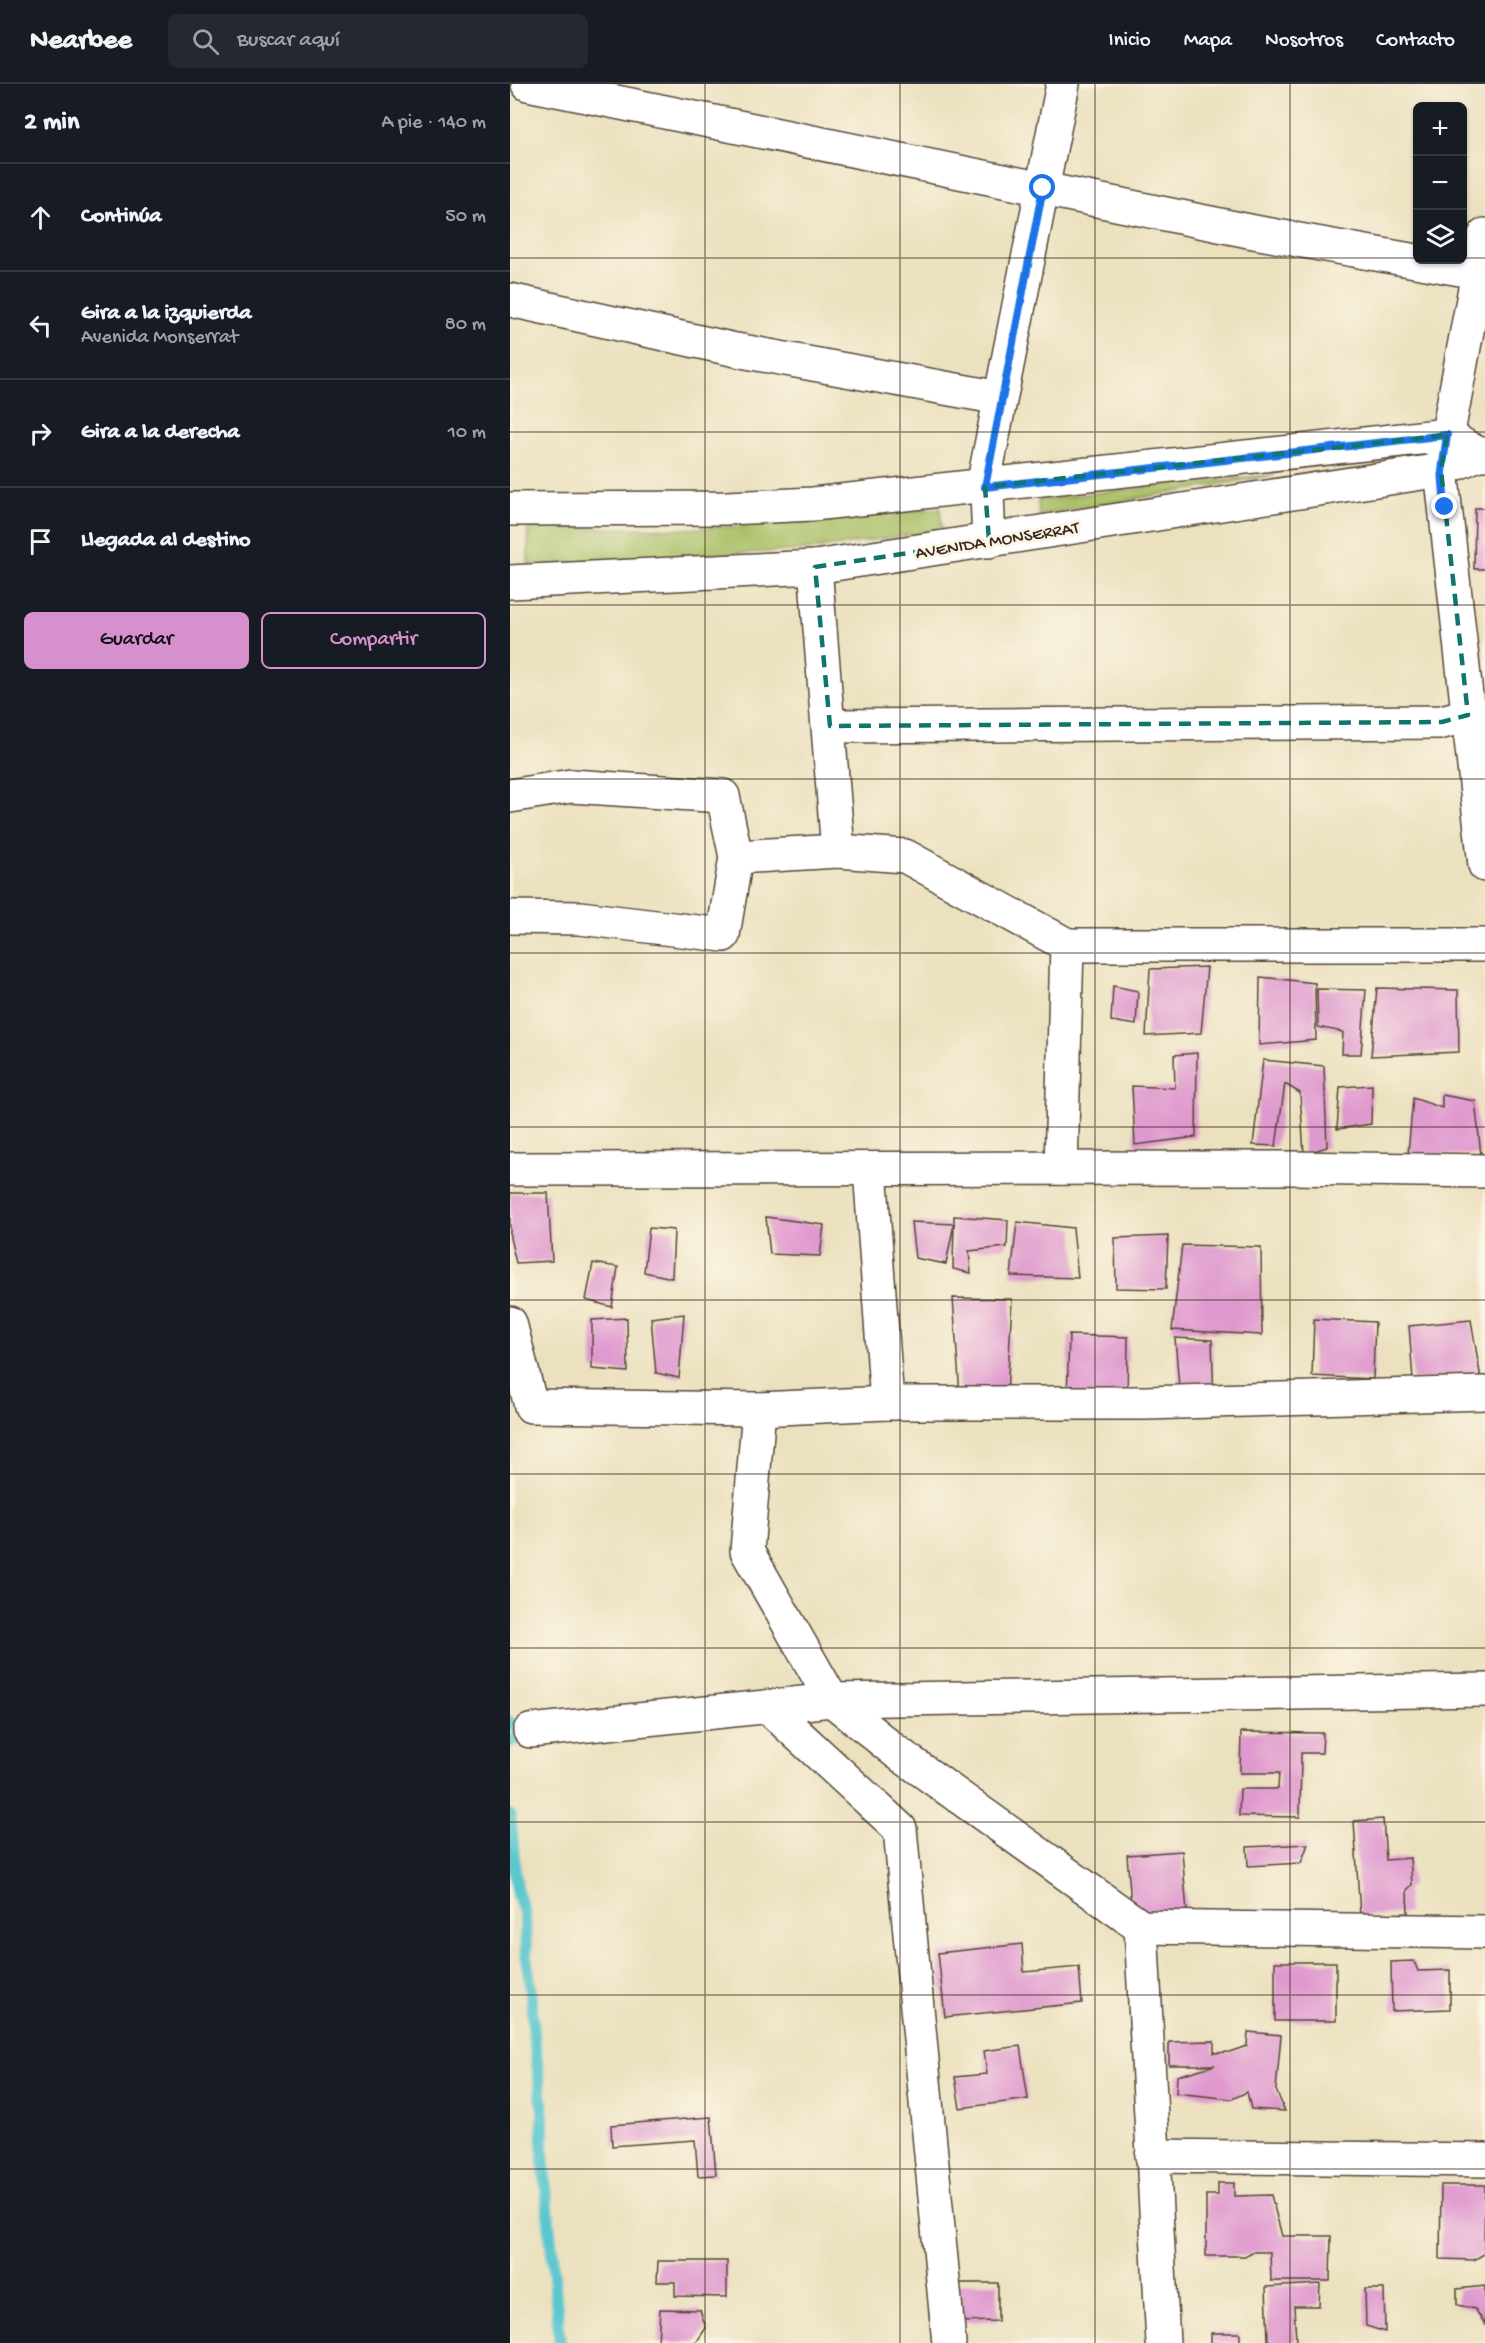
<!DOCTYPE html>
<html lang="es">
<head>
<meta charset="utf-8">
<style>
	:root { --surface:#171b24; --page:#242831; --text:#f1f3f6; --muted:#9ea1a6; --line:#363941; --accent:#d690ce }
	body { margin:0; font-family:"Gochi Hand",sans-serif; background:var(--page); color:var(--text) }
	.controls { position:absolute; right:18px; top:18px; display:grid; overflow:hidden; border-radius:9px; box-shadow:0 2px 4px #0004 }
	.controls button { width:54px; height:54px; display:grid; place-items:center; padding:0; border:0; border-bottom:2px solid var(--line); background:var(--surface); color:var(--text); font:30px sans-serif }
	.stop { position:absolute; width:18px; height:18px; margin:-14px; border:4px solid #1a73e8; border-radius:50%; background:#fff }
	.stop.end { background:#1a73e8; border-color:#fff; box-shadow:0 2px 6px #0008 }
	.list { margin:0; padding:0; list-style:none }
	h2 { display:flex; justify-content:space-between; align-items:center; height:78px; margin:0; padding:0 24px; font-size:26px }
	h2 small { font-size:20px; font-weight:400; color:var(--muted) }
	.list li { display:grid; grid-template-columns:39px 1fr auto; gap:18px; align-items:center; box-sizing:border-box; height:108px; padding:0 24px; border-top:2px solid var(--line) }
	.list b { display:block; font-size:22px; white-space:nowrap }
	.list p { margin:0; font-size:20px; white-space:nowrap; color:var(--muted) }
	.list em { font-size:20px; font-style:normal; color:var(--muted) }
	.actions { display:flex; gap:12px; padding:18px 24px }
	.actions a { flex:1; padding:14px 0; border:2px solid var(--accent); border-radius:9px; text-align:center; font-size:21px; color:var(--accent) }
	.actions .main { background:var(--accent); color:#111 }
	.icon { flex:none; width:33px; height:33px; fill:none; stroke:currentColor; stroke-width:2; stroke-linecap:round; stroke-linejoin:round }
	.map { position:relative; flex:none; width:975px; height:2259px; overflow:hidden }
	header { display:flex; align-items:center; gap:36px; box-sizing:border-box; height:84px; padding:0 30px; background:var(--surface); border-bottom:2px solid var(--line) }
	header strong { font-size:28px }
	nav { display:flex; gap:33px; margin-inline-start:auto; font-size:21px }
	.search { width:420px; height:54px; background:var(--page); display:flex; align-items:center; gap:15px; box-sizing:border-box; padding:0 21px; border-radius:9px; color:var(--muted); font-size:22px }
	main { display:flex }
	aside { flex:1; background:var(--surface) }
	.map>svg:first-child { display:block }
	.green { fill:#a6bd62; stroke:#707440; stroke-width:1.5 }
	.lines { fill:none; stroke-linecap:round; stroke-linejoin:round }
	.stream { stroke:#5ac7cf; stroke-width:12 }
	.building { fill:#df99ce }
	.minor-casing { stroke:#554536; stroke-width:36 }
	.minor { stroke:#fff; stroke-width:33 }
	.route { stroke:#1a73e8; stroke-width:8 }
	.marked { fill:none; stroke:#0f766e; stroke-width:4.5; stroke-dasharray:12 8; stroke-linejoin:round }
	.grid { fill:none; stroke:#3b2a1e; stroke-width:1.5; stroke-opacity:0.55 }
	.labels { text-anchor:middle; stroke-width:6; stroke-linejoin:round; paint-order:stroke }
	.street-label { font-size:18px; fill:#3b2a1e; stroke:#fcf5e5 }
</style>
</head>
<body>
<header>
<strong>Nearbee</strong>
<div class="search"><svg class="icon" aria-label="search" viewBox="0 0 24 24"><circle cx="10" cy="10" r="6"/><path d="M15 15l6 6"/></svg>Buscar aquí</div>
<nav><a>Inicio</a><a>Mapa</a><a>Nosotros</a><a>Contacto</a></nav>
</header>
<main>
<aside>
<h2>2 min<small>A pie · 140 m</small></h2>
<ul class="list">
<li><svg class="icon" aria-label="ahead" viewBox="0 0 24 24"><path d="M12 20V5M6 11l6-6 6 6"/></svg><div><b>Continúa</b></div><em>50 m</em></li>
<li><svg class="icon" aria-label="left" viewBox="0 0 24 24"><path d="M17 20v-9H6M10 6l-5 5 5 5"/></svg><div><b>Gira a la izquierda</b><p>Avenida Monserrat</p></div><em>80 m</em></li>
<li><svg class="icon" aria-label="right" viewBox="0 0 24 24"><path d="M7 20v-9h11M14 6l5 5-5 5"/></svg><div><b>Gira a la derecha</b></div><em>10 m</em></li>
<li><svg class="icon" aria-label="arrive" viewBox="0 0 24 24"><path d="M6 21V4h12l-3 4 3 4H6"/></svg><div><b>Llegada al destino</b></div></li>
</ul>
<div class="actions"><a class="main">Guardar</a><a>Compartir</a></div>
</aside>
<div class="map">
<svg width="975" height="2259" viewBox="0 0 975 2259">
	<rect width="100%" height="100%" fill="#fcf5e5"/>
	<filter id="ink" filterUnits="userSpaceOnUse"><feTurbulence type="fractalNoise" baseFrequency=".0167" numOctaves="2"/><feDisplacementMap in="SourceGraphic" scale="12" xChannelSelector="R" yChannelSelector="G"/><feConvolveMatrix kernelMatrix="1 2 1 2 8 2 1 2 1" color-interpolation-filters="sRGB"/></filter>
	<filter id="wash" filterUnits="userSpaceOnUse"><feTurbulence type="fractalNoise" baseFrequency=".008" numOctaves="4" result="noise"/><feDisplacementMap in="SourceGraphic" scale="24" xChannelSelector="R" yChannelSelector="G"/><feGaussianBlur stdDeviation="1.35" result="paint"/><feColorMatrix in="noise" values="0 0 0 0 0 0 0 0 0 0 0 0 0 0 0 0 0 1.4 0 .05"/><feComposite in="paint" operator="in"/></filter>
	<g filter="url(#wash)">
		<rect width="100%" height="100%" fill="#ebe1bf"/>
		<g class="green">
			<polygon points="765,391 529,431 528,416 675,398"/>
			<polygon points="430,424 432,446 296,466 18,481 18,443 176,445 295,438"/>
		</g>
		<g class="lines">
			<g class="stream">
				<polyline points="0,1638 7,1644 6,1655 0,1658"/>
				<polyline points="0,1731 7,1806 15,1831 16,1873 21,1904 24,1955 33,2027 33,2071 50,2259"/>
			</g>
		</g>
		<g id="blocks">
			<g class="building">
				<polygon points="965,424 975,424 975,485 964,485"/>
				<polygon points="697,883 691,949 636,952 640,885"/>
				<polygon points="750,893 805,899 806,956 749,961"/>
				<polygon points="603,902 628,907 626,941 601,937"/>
				<polygon points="867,904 948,906 949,968 861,972"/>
				<polygon points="807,905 856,906 851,970 832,970 833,948 808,943"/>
				<polygon points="687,969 686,1053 625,1061 622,1002 665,1004 664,971"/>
				<polygon points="753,976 814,982 817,1063 794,1070 790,1009 775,1000 766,1062 743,1061"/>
				<polygon points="862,1001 861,1040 827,1045 830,1003"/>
				<polygon points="932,1011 965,1017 971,1071 898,1070 903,1014 932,1024"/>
				<polygon points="0,1109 38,1109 42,1177 6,1179 0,1154"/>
				<polygon points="444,1132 498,1136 497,1163 459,1167 461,1189 443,1185"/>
				<polygon points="256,1133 314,1141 310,1172 260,1170"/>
				<polygon points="401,1138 444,1140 436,1180 405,1174"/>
				<polygon points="507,1138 563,1144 568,1194 501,1192"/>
				<polygon points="139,1144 164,1146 162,1194 134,1188"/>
				<polygon points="658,1152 656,1205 606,1204 605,1154"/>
				<polygon points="672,1161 751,1163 752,1251 662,1246"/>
				<polygon points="83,1179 108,1183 102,1223 76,1216"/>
				<polygon points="443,1214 502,1215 497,1312 450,1311"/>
				<polygon points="174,1230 169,1294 146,1289 141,1234"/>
				<polygon points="117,1234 118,1288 82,1285 82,1236"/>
				<polygon points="804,1235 865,1238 863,1295 802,1292"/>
				<polygon points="961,1236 971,1295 903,1296 899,1242"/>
				<polygon points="559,1251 618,1253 617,1317 557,1314"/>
				<polygon points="665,1254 702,1256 704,1317 670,1315"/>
				<polygon points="731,1648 813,1649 812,1669 791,1669 790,1733 729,1732 730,1705 768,1705 769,1689 730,1689"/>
				<polygon points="873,1735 876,1776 900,1774 902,1801 897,1806 898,1829 850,1832 844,1737"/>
				<polygon points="798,1760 791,1779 738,1782 737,1763"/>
				<polygon points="672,1767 677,1828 622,1832 617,1771"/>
				<polygon points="512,1860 514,1888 569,1883 572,1919 435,1933 428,1869"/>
				<polygon points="904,1877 908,1887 940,1886 940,1925 882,1927 881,1878"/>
				<rect x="765" y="1878" width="61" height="59"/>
				<polygon points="738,1948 771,1951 766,2006 775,2027 741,2025 737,2008 722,2015 666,2009 667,1992 705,1981 659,1981 659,1958 704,1957 704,1969 719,1968 737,1962"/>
				<polygon points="510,1962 518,2015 450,2024 445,1993 477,1990 474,1967"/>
				<polygon points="201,2033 206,2091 188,2092 185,2056 102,2062 101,2041"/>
				<polygon points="708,2099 724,2099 724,2112 761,2111 772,2152 821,2152 820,2197 761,2197 760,2168 742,2168 735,2172 696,2172 696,2111 708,2111"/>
				<polygon points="931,2101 975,2101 974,2170 964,2176 930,2175"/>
				<polygon points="148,2177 217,2177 217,2213 165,2212 165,2198 147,2198"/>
				<polygon points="443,2199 488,2199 488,2237 443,2238"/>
				<polygon points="810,2200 809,2222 784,2222 786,2256 782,2259 763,2259 758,2256 756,2203"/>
				<polygon points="975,2202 975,2240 965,2225 947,2221 947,2205"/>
				<polygon points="855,2205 874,2205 875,2248 856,2242"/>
				<polygon points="150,2225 190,2226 196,2244 186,2259 148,2259"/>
				<rect x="701" y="2249" width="29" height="10"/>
			</g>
		</g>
	</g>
	<g filter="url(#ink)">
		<use href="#blocks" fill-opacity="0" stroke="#554536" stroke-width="1.5"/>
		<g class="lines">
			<g class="minor-casing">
				<g id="minor">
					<polyline points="18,0 744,148 967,188"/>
					<polyline points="975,151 931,386 975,781"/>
					<polyline points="0,216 226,266 490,314"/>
					<polyline points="0,425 217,424 303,420 937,351 968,370"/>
					<polyline points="479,457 476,387 553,0"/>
					<polyline points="305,483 328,767"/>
					<polyline points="0,498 305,483 931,386 968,370 975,370"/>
					<polyline points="320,642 932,638 958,631 975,632"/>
					<polyline points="0,712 61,702 213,712 226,773 213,851 70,834 0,833"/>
					<polyline points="226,773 328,767 395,772 557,861 975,861"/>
					<polyline points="551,1084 557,861"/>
					<polyline points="0,1085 781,1084 975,1087"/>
					<polyline points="360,1085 377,1319"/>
					<polyline points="0,1239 21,1322 249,1325 377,1319 636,1319 975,1309"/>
					<polyline points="249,1325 237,1467 322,1616 385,1667 631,1843 975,1848"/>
					<polyline points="258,1623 390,1745 439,2259"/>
					<polyline points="20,1647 322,1616 975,1606"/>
					<polyline points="631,1843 653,2259"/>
					<polyline points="642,2072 975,2076"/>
				</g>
			</g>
			<use href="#minor" class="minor"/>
		</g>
	</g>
	<g class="lines" filter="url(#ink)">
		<polyline class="route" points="533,104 475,403 937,351 932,387 935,423"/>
	</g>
	<path class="marked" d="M937,351L931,386L958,631L932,638L320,642L305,483L479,457L475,403Z"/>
	<path class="grid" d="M195,0V2259M390,0V2259M585,0V2259M780,0V2259M0,174H908M952,174H975M0,348H975M0,521H975M0,695H975M0,869H975M0,1043H975M0,1216H975M0,1390H975M0,1564H975M0,1738H975M0,1911H975M0,2085H975"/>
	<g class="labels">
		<g class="street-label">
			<text transform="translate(487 455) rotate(-9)" y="6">AVENIDA MONSERRAT</text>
		</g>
	</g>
</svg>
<div class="controls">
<button>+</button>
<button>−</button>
<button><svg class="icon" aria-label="layers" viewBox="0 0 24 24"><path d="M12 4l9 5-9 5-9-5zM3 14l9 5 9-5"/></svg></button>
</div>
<div class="stop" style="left:533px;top:104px"></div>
<div class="stop end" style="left:935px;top:423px"></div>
</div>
</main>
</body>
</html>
